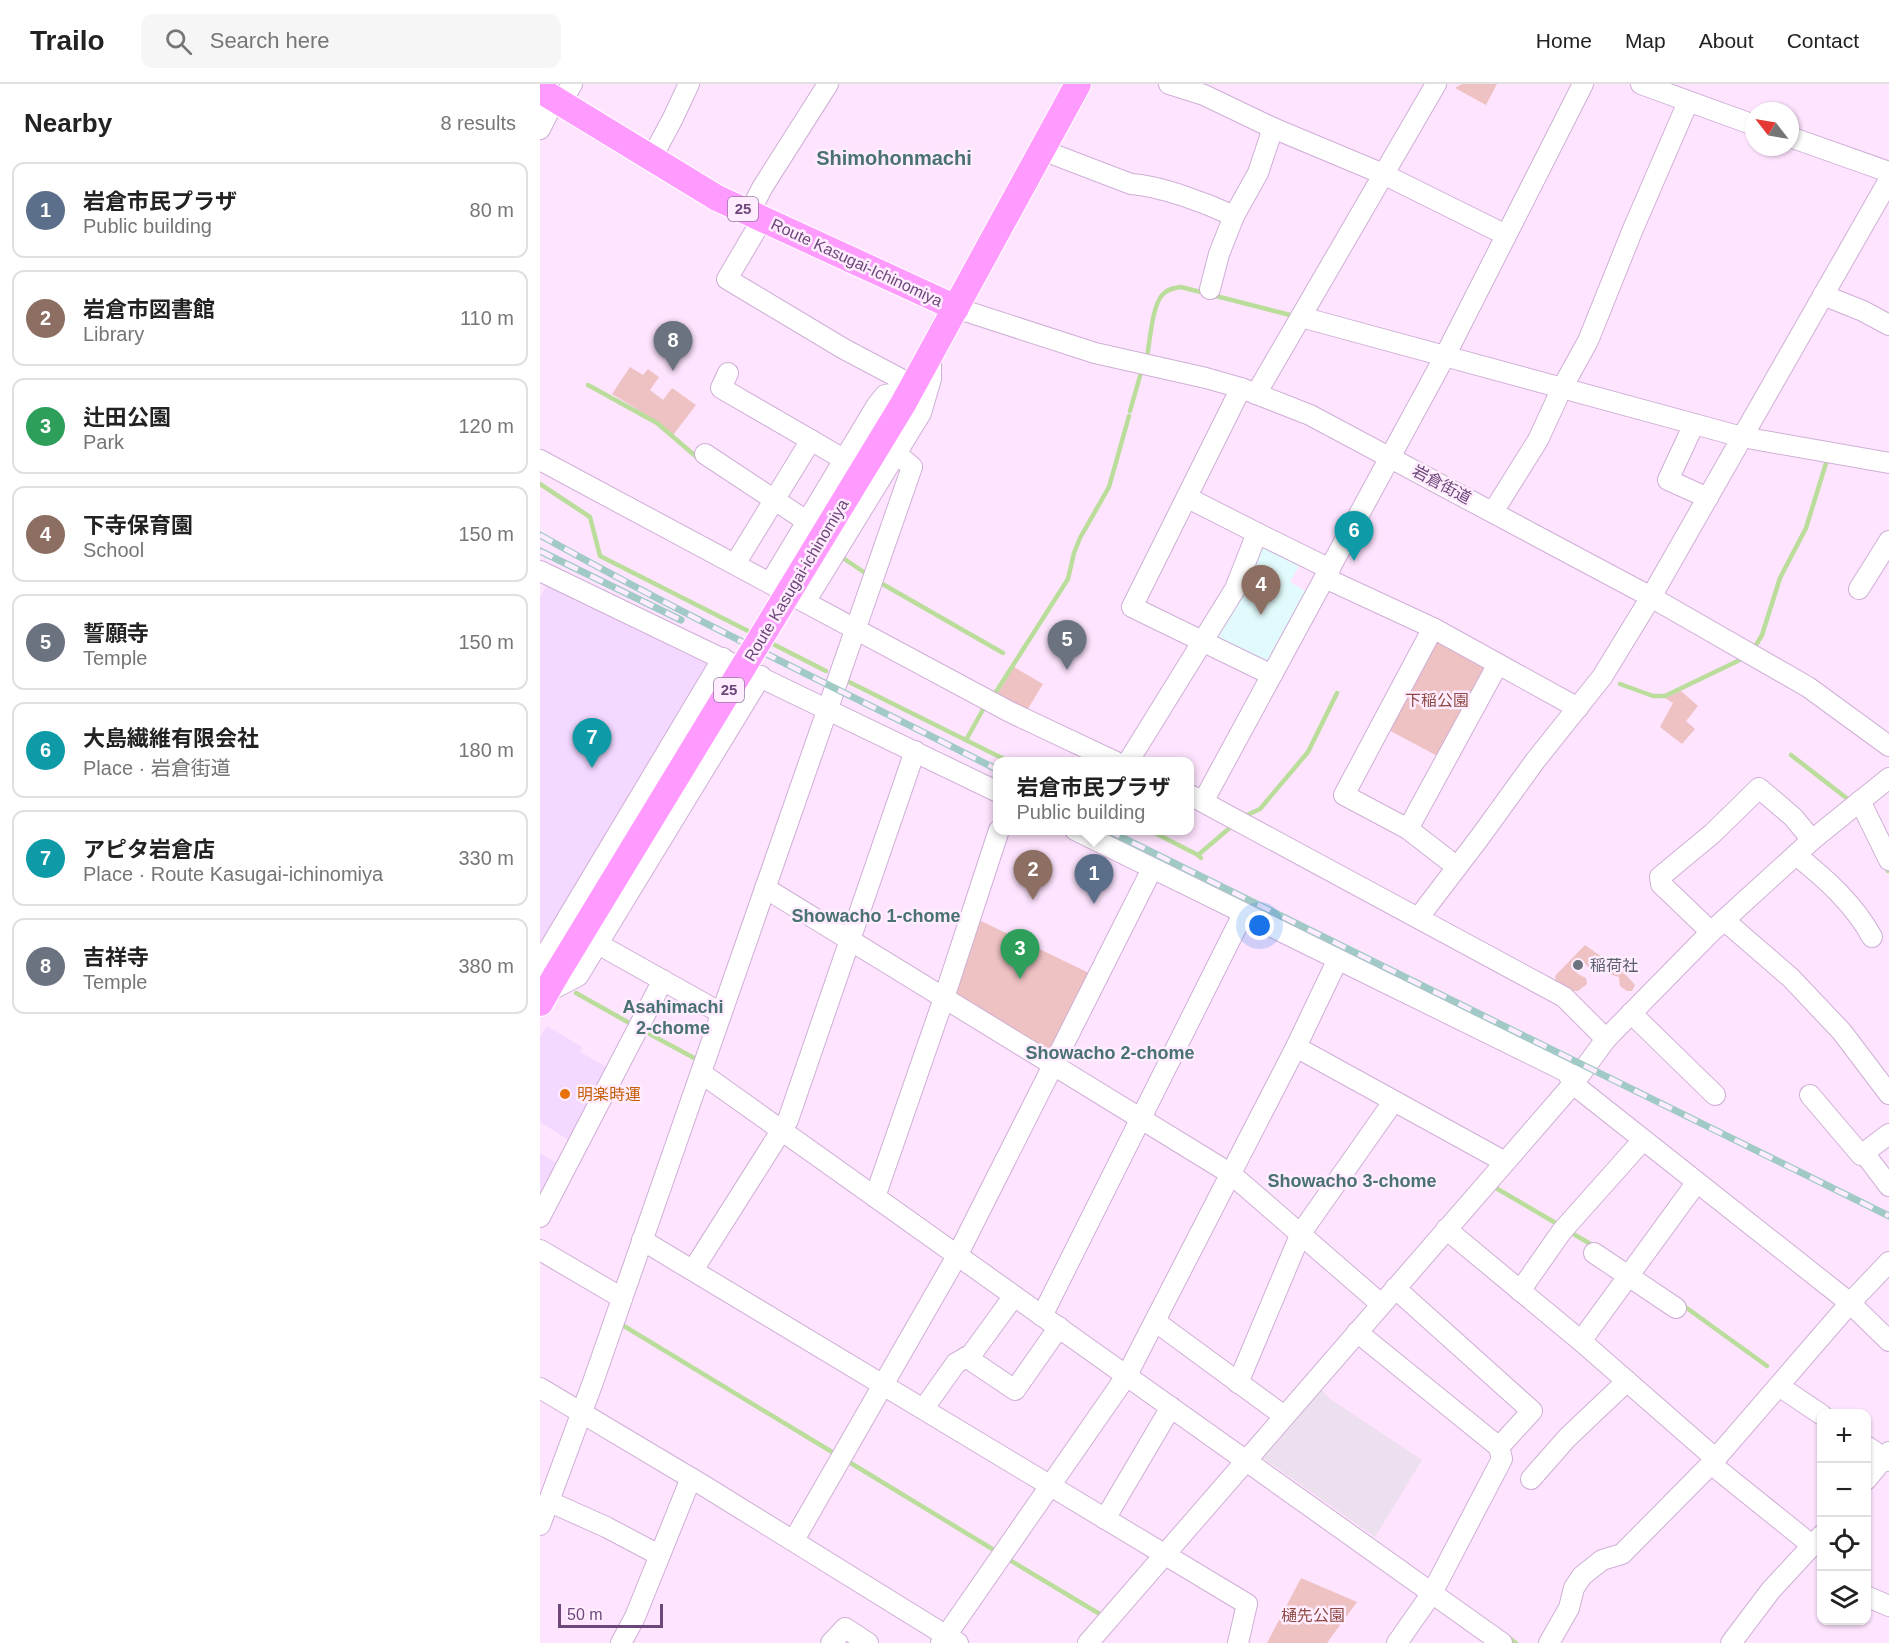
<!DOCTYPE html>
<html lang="en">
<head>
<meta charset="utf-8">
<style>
	:root { --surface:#fff; --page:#f6f6f6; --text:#222; --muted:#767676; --line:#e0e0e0; --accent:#ac3ef3 }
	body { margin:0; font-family:Arial,"Noto Sans JP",sans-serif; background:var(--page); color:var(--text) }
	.controls { position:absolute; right:18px; bottom:18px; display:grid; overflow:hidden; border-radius:12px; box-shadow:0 2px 4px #0004 }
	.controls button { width:54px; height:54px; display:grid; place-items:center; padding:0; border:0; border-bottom:2px solid var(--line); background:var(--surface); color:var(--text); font:30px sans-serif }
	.compass { position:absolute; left:1205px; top:18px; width:54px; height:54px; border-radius:50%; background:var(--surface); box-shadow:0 2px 4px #0004; rotate:301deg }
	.scale { position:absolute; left:18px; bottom:15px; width:105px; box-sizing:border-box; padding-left:6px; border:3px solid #6d477a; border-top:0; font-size:16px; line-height:21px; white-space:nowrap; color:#6d477a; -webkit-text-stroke:4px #ffedff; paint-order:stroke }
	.you { position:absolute; left:720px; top:842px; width:21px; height:21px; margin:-15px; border:4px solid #fff; border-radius:50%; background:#1a73e8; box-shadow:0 0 0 9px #1a73e833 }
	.badge { display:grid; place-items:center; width:39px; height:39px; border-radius:50%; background:var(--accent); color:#fff; font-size:20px; font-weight:700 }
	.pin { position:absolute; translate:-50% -50px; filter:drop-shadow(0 2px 3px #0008) }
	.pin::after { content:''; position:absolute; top:32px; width:21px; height:18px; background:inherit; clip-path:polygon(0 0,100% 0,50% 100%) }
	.popup { position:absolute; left:453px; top:673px; width:201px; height:78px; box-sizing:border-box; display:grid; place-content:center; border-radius:12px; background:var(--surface); filter:drop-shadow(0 2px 4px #0005); font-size:20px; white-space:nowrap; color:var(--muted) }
	.popup b { font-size:22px; color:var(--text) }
	.popup::after { content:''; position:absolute; left:50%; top:100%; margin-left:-12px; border:12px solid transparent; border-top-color:var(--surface) }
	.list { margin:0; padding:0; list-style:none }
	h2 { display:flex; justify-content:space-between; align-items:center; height:78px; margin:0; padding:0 24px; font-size:26px }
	h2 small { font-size:20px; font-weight:400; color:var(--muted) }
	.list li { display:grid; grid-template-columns:39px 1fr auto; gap:18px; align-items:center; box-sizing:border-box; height:96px; margin:0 12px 12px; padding:0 12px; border:2px solid var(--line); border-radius:12px }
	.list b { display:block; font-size:22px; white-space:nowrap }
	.list p { margin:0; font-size:20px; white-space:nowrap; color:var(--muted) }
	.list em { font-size:20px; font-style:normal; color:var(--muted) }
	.icon { flex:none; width:33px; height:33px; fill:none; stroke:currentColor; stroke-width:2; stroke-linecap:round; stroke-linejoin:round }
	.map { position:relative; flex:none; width:1349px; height:1559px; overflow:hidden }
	header { display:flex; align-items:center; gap:36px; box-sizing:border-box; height:84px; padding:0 30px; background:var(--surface); border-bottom:2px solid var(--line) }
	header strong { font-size:28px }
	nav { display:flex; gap:33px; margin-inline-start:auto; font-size:21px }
	.search { width:420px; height:54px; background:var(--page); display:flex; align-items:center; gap:15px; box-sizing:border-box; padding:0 21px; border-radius:12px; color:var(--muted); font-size:22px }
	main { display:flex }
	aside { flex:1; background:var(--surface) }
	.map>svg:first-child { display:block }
	.commercial { fill:#f3d8ff }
	.industrial { fill:#ecdfee }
	.education { fill:#e1fafb }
	.green { fill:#eec1c2 }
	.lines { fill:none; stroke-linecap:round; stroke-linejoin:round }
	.stream { stroke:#badd9c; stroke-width:4.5 }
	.minor-casing { stroke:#cfafd6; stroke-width:22 }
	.major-casing { stroke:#fff; stroke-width:28 }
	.minor { stroke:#fff; stroke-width:20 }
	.major { stroke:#ff9bfe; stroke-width:26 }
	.rail-casing { stroke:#a1cac6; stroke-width:7 }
	.rail { stroke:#ffedff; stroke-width:4.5; stroke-dasharray:14; stroke-linecap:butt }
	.major-bridge-casing { stroke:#fff; stroke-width:28; stroke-linecap:butt }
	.major-bridge { stroke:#ff9bfe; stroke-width:26 }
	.worship-dot { fill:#6b7280; stroke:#ffedff; stroke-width:2 }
	.food-dot { fill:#e8710a; stroke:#ffedff; stroke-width:2 }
	.labels { text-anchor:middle; stroke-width:5; stroke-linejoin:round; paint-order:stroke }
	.shield { fill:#ffedff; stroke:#9979a2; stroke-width:1.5 }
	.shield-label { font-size:15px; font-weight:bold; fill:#6d477a }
	.street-label { font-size:16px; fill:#6d477a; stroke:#ffedff }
	.park-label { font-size:16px; fill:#8d4942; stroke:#ffedff }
	.worship-label { font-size:16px; fill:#5b616d; stroke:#ffedff; text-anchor:start }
	.food-label { font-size:16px; fill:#c56008; stroke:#ffedff; text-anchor:start }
	.neighbourhood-label { font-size:18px; font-weight:bold; fill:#4a7274; stroke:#ffedff }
	.quarter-label { font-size:20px; font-weight:bold; fill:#4a7274; stroke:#ffedff }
</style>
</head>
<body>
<header>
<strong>Trailo</strong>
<div class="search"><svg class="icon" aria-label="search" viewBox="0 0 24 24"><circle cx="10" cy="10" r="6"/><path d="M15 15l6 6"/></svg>Search here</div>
<nav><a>Home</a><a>Map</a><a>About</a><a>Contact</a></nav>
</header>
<main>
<aside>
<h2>Nearby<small>8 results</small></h2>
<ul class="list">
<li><span class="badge" style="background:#5c6f8a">1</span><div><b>岩倉市民プラザ</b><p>Public building</p></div><em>80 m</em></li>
<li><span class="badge" style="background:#8d6e63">2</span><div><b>岩倉市図書館</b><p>Library</p></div><em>110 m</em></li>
<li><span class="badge" style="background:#2e9e5b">3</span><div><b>辻田公園</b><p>Park</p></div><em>120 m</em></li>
<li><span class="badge" style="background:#8d6e63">4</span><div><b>下寺保育園</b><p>School</p></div><em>150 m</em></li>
<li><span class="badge" style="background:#6b7280">5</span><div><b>誓願寺</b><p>Temple</p></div><em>150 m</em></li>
<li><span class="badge" style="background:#0f9aa8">6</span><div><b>大島繊維有限会社</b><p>Place · 岩倉街道</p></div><em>180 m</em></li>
<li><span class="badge" style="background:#0f9aa8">7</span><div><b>アピタ岩倉店</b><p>Place · Route Kasugai-ichinomiya</p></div><em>330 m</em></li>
<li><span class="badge" style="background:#6b7280">8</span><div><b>吉祥寺</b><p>Temple</p></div><em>380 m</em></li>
</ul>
</aside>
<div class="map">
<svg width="1349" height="1559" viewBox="0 0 1349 1559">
	<rect width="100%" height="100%" fill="#fee4fe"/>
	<g class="commercial">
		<polygon points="8,500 174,577 0,865 0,513"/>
		<polygon points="7,942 42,963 40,968 70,985 32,1058 0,1038 0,953"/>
		<polygon points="0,1069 20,1081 4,1112 0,1110"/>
	</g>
	<polygon class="industrial" points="779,1303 790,1315 882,1376 835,1453 720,1372"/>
	<polygon class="education" points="723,457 762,477 750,498 769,509 730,582 672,556"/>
	<g class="green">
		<polygon points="922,0 957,0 946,21 915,4"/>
		<polygon points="90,283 103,291 108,285 119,293 110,306 123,316 132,304 156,321 133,351 118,338 72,310"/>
		<polygon points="897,554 949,582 903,675 845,644"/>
		<polygon points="474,583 503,600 486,628 456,612"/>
		<polygon points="1141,607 1158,622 1146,637 1155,645 1142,660 1120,643 1133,619 1125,614"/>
		<polygon points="441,837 549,889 511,963 503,966 415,911 434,842"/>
		<polygon points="1045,861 1083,888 1095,901 1092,907 1087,907 1080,902 1079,893 1049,884 1040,874 1031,883 1038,890 1046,894 1047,900 1038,907 1033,907 1016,897 1015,892"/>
		<polygon points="761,1494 817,1518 787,1559 727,1559"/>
	</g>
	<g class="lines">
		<g class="stream">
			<path d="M607,273C610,257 612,221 623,210C628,205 634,204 641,203L754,232"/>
			<polyline points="48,301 117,339 160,376"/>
			<polyline points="590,327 602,285"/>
			<polyline points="0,400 50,433 60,472 214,550"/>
			<polyline points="303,474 328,491"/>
			<polyline points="339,498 463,569"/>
			<polyline points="227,557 286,587"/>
			<polyline points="1216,561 1222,551 1240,494 1266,444 1287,376"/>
			<polyline points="305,596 470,678"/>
			<polyline points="1080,600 1113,612 1125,612 1204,574"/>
			<polyline points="454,611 528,495 534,469 540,454 569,403 589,332"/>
			<polyline points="426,656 445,622"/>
			<polyline points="1251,671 1309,716"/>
			<polyline points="707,731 720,725 768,668 797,609"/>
			<polyline points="609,746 658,771"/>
			<polyline points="661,774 658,771 692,742"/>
			<polyline points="1348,786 1348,787"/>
			<polyline points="36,909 93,941"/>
			<polyline points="104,947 156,975"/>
			<polyline points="956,1104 1019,1141"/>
			<polyline points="1030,1148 1054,1162"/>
			<polyline points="1144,1222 1227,1282"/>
			<polyline points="84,1242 297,1371"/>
			<polyline points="309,1378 454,1466"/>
			<polyline points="468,1475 563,1532"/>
			<polyline points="968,1553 976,1559"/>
		</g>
		<g class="minor-casing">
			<g id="minor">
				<polyline points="629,0 664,11 733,44 843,90 966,151"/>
				<polyline points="1101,0 1214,41"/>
				<polyline points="21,19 32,0"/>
				<polyline points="0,45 15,15"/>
				<polyline points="1250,53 1349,88"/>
				<path d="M502,66L591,100C621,102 666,119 694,132"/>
				<polyline points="111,75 132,36 149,0"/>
				<polyline points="210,128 222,104 288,0"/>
				<polyline points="223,134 187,195 304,265 374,302"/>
				<polyline points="670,205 679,170 694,132 718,89 733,44"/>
				<polyline points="1283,211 1323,227 1349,241"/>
				<polyline points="416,224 555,269 666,294 701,304 770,331 1111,513 1268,603 1349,662"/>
				<polyline points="761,233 1202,353 1349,379"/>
				<polyline points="188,289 181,304 305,376"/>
				<polyline points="701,304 592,523 732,591"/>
				<polyline points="716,310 896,0"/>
				<polyline points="1154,340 1128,396 1168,414"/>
				<polyline points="165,370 268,438"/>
				<polyline points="0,376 470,628 576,678"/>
				<polyline points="648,414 717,449"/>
				<polyline points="953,428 998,356 1022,304 1048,257 1093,145 1148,18"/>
				<polyline points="195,480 271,356"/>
				<polyline points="0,487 458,708"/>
				<polyline points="785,494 893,544 1038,624"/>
				<polyline points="230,499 337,321 345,311 371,307"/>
				<polyline points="1319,505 1349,457"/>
				<polyline points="265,518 381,329 391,295 391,270"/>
				<polyline points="893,544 804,711 868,745 917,783"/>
				<polyline points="588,678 695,505 717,449 790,485"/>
				<polyline points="650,711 1024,913 1066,955"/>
				<polyline points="664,716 905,272 1043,0"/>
				<polyline points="1320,717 1349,776"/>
				<polyline points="868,745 958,580"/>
				<polyline points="535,746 1027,988 1033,1000 1310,1219 1349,1257"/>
				<path d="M1256,771C1286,795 1314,820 1332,853"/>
				<polyline points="225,804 691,1090 841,1220"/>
				<polyline points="879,833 940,753 995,677 1062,593 1111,513 1349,96"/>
				<polyline points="1184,836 1251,894 1302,948 1349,1010"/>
				<polyline points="1171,848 1121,800 1120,793 1173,749 1219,704 1253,733 1272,756"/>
				<polyline points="58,860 181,929"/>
				<polyline points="0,880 183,574"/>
				<polyline points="7,908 38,892 221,592"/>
				<polyline points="1091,929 1175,1011"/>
				<polyline points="756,963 965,1078"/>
				<polyline points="161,989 962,1559"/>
				<polyline points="1270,1011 1321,1071 1349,1050"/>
				<polyline points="1324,1069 1349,1102"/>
				<polyline points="335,1113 404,914 459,746"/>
				<polyline points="0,1133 123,896"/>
				<polyline points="906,1145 1041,1257 1176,1375"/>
				<polyline points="102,1156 707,1520 698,1559"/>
				<polyline points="0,1166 82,1214"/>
				<polyline points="1054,1169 1136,1224"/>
				<polyline points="153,1186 248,1036 375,667"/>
				<polyline points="855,1204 992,1327 959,1363"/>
				<polyline points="980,1207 1022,1147 1103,1056"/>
				<polyline points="502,1232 703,830"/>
				<polyline points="616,1238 744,1332"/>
				<polyline points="817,1248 959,1363 962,1375 892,1509 857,1559"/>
				<polyline points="1041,1257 1157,1098"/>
				<polyline points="426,1273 475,1306 519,1243"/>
				<polyline points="698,1299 761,1149 853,1018"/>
				<polyline points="1239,1302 1282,1331"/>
				<polyline points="0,1304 166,1403 418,1559"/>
				<polyline points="389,1317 416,1279 431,1271 474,1212"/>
				<polyline points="1326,1362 1349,1377"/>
				<polyline points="1171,1380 1273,1462"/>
				<polyline points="991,1395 1027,1354 1087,1297"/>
				<polyline points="1326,1396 1349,1368"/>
				<polyline points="10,1418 66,1443 119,1471"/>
				<polyline points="565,1435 631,1323"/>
				<polyline points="0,1441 53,1298 372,383 364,376 355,372"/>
				<polyline points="254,1456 417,1172 612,785"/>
				<polyline points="1326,1512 1349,1522"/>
				<polyline points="81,1559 95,1533 151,1394"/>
				<polyline points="291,1559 305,1544 328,1559"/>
				<polyline points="401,1559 587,1291 756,963 797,877"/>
				<polyline points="548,1559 1033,1000 1066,955 1171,848 1272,756 1349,694"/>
				<polyline points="1009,1559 1029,1524 1034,1504 1042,1492 1062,1476 1082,1470 1171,1380 1310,1219 1349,1178"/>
				<polyline points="1191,1559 1231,1506 1282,1451"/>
			</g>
		</g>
		<g class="major-casing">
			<g id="major">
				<polyline points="0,6 177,114 416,224"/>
				<polyline points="363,320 538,0"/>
				<polyline points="0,919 16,891"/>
			</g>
		</g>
		<use href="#minor" class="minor"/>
		<use href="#major" class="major"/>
		<g class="rail-casing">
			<g id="rail">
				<path d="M0,451C150,535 305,608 458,686"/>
				<polyline points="0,467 141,536"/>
				<polyline points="567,746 1349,1132"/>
			</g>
		</g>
		<use href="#rail" class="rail"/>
		<g class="major-bridge-casing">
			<polyline id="major-bridge" points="16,891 363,320"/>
		</g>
		<use href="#major-bridge" class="major-bridge"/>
	</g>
	<circle class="worship-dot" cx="1038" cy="881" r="6"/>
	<circle class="food-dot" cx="25" cy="1010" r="6"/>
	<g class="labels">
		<g class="shield">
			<rect x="188" y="113" width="30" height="24" rx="4.5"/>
			<rect x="174" y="594" width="30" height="24" rx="4.5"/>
		</g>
		<g class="shield-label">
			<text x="203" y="130">25</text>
			<text x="189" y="611">25</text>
		</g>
		<g class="street-label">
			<text transform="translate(317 178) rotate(25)" y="6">Route Kasugai-Ichinomiya</text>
			<text transform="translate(902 400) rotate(28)" y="6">岩倉街道</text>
			<text transform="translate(256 496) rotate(-59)" y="6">Route Kasugai-ichinomiya</text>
		</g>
		<g class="park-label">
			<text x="897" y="622">下稲公園</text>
			<text x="773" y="1537">樋先公園</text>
		</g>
		<g class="worship-label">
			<text x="1050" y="887">稲荷社</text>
		</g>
		<g class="food-label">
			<text x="37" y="1016">明楽時運</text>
		</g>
		<g class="neighbourhood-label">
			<text x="336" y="838">Showacho 1-chome</text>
			<text x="133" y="929">Asahimachi<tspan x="133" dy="21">2-chome</tspan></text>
			<text x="570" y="975">Showacho 2-chome</text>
			<text x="812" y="1103">Showacho 3-chome</text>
		</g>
		<g class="quarter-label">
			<text x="354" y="81">Shimohonmachi</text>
		</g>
	</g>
</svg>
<div class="controls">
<button>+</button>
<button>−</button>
<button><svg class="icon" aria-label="locate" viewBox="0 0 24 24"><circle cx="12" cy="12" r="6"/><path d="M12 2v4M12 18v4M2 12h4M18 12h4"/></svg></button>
<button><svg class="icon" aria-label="layers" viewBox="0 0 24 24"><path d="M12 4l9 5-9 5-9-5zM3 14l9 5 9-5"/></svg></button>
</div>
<svg class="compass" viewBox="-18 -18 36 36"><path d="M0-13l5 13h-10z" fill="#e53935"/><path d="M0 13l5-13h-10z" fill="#767676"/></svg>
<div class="scale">50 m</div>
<div class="you"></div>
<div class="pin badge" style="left:554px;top:820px;background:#5c6f8a">1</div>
<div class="popup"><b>岩倉市民プラザ</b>Public building</div>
<div class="pin badge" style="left:493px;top:816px;background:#8d6e63">2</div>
<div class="pin badge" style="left:480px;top:895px;background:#2e9e5b">3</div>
<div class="pin badge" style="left:721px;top:531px;background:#8d6e63">4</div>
<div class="pin badge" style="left:527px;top:586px;background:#6b7280">5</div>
<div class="pin badge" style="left:814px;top:477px;background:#0f9aa8">6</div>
<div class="pin badge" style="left:52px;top:684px;background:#0f9aa8">7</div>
<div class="pin badge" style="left:133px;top:287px;background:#6b7280">8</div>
</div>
</main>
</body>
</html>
